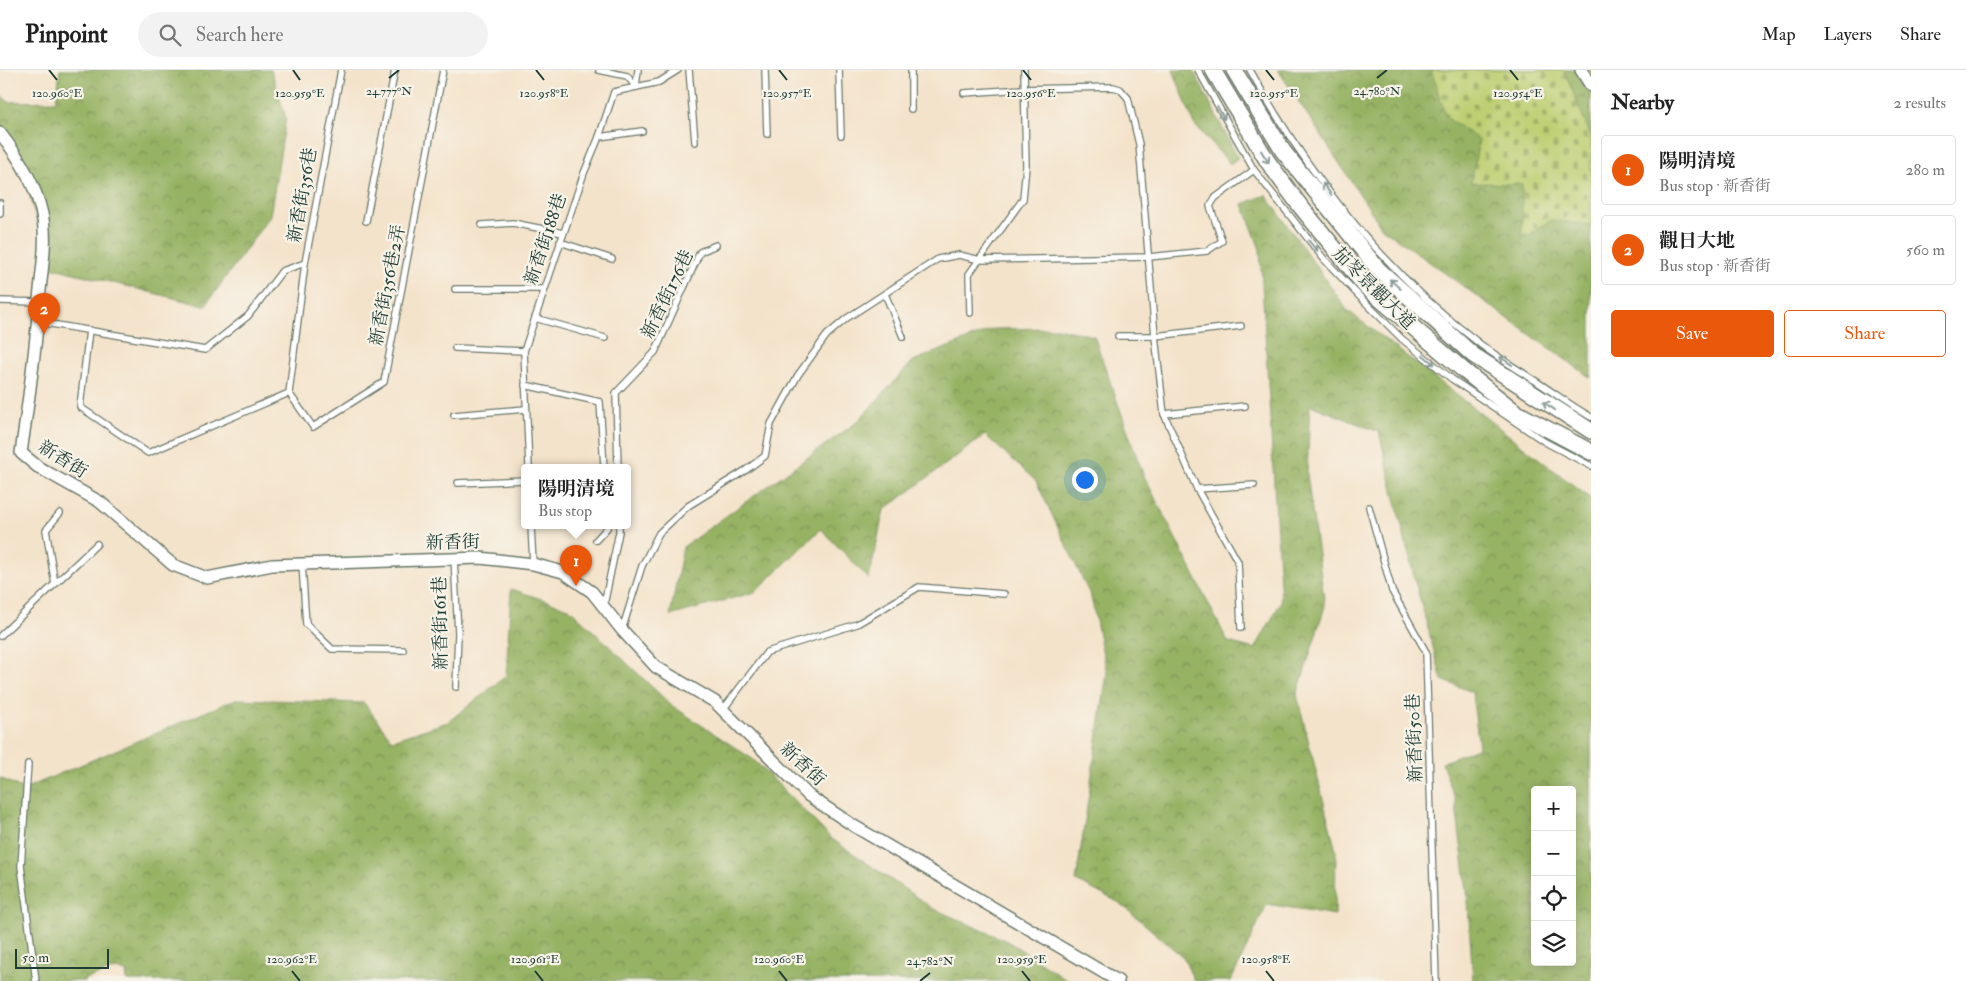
<!DOCTYPE html>
<html lang="en">
<head>
<meta charset="utf-8">
<style>
	:root { --surface:#fff; --page:#f2f2f2; --text:#222; --muted:#767676; --line:#e0e0e0; --accent:#ea580c }
	body { margin:0; font-family:"IM FELL Double Pica","Noto Serif TC",serif; background:var(--page); color:var(--text) }
	.controls { position:absolute; right:15px; bottom:15px; display:grid; overflow:hidden; border-radius:5px; box-shadow:0 2px 12px #0003 }
	.controls button { width:45px; height:45px; display:grid; place-items:center; padding:0; border:0; border-bottom:1px solid var(--line); background:var(--surface); color:var(--text); font:25px sans-serif }
	.scale { position:absolute; left:15px; bottom:12px; width:94px; box-sizing:border-box; padding-left:5px; border:2px solid #1f3d34; border-top:0; font-size:14px; line-height:18px; white-space:nowrap; color:#1f3d34; -webkit-text-stroke:4px #f7f3e8; paint-order:stroke }
	.you { position:absolute; left:1084px; top:409px; width:18px; height:18px; margin:-12px; border:4px solid #fff; border-radius:50%; background:#1a73e8; box-shadow:0 0 0 8px #1a73e833 }
	.badge { display:grid; place-items:center; width:32px; height:32px; border-radius:50%; background:var(--accent); color:#fff; font-size:16px; font-weight:700 }
	.pin { position:absolute; translate:-50% -41px; filter:drop-shadow(0 1px 2px #0008) }
	.pin::after { content:''; position:absolute; top:26px; width:18px; height:15px; background:inherit; clip-path:polygon(0 0,100% 0,50% 100%) }
	.popup { position:absolute; left:521px; top:394px; width:110px; height:65px; box-sizing:border-box; display:grid; place-content:center; border-radius:5px; background:var(--surface); filter:drop-shadow(0 1px 4px #0005); font-size:16px; white-space:nowrap; color:var(--muted) }
	.popup b { font-size:19px; color:var(--text) }
	.popup::after { content:''; position:absolute; left:50%; top:100%; margin-left:-10px; border:10px solid transparent; border-top-color:var(--surface) }
	.list { margin:0; padding:0; list-style:none }
	h2 { display:flex; justify-content:space-between; align-items:center; height:65px; margin:0; padding:0 20px; font-size:21px }
	h2 small { font-size:16px; font-weight:400; color:var(--muted) }
	.list li { display:grid; grid-template-columns:32px 1fr auto; gap:15px; align-items:center; box-sizing:border-box; height:70px; margin:0 10px 10px; padding:0 10px; border:1px solid var(--line); border-radius:5px }
	.list b { display:block; font-size:19px; white-space:nowrap }
	.list p { margin:0; font-size:16px; white-space:nowrap; color:var(--muted) }
	.list em { font-size:16px; font-style:normal; color:var(--muted) }
	.actions { display:flex; gap:10px; padding:15px 20px }
	.actions a { flex:1; padding:11px 0; border:1px solid var(--accent); border-radius:5px; text-align:center; font-size:18px; color:var(--accent) }
	.actions .main { background:var(--accent); color:#fff }
	.icon { flex:none; width:28px; height:28px; fill:none; stroke:currentColor; stroke-width:2; stroke-linecap:round; stroke-linejoin:round }
	.map { position:relative; flex:none; width:1591px; height:911px; overflow:hidden }
	header { display:flex; align-items:center; gap:30px; box-sizing:border-box; height:70px; padding:0 25px; background:var(--surface); border-bottom:1px solid var(--line) }
	header strong { font-size:24px }
	nav { display:flex; gap:28px; margin-inline-start:auto; font-size:18px }
	.search { width:350px; height:45px; background:var(--page); display:flex; align-items:center; gap:12px; box-sizing:border-box; padding:0 18px; border-radius:28px; color:var(--muted); font-size:19px }
	main { display:flex }
	aside { flex:1; background:var(--surface) }
	.map>svg:first-child { display:block }
	.forest { fill:url(#forest-crowns); stroke:#5a784c; fill-rule:evenodd }
	.cemetery { fill:url(#cemetery-stones); stroke:#6e8653 }
	.lines { fill:none; stroke-linecap:round; stroke-linejoin:round }
	.service-casing { stroke:#6a7769; stroke-width:8 }
	.minor-casing { stroke:#6a7769; stroke-width:14 }
	.tertiary-casing { stroke:#6a7769; stroke-width:18 }
	.service { stroke:#fff; stroke-width:5.5 }
	.minor { stroke:#fff; stroke-width:11 }
	.tertiary { stroke:#fff; stroke-width:15 }
	.oneway { stroke:#8f9e9a }
	.ticks { fill:none; stroke:#1f3d34; stroke-width:2 }
	.labels { text-anchor:middle; stroke-width:4.5; stroke-linejoin:round; paint-order:stroke }
	.street-label { font-size:18px; fill:#1f3d34; stroke:#f7f3e8 }
	.ticks-label { font-size:12px; text-anchor:middle; fill:#1f3d34; stroke:#f7f3e8; stroke-width:4.5; stroke-linejoin:round; paint-order:stroke }
</style>
</head>
<body>
<header>
<strong>Pinpoint</strong>
<div class="search"><svg class="icon" aria-label="search" viewBox="0 0 24 24"><circle cx="10" cy="10" r="6"/><path d="M15 15l6 6"/></svg>Search here</div>
<nav><a>Map</a><a>Layers</a><a>Share</a></nav>
</header>
<main>
<div class="map">
<svg width="1591" height="911" viewBox="0 0 1591 911">
	<defs>
		<pattern id="forest-crowns" width="20" height="18" patternUnits="userSpaceOnUse" patternTransform="scale(1.25)"><rect width="20" height="18" fill="#96b264"/><path d="M2 6a3 3 0 1 1 6 0M12 15a3 3 0 1 1 6 0" fill="none" stroke="#7a9253"/></pattern>
		<pattern id="cemetery-stones" width="16" height="16" patternUnits="userSpaceOnUse" patternTransform="scale(1.25)"><rect width="16" height="16" fill="#bdcf72"/><path d="M2 7V4a2 2 0 0 1 4 0v3zM10 15v-3a2 2 0 0 1 4 0v3z" fill="#99a95e"/></pattern>
	</defs>
	<rect width="100%" height="100%" fill="#f7f3e8"/>
	<filter id="ink" filterUnits="userSpaceOnUse"><feTurbulence type="fractalNoise" baseFrequency=".02" numOctaves="2"/><feDisplacementMap in="SourceGraphic" scale="10" xChannelSelector="R" yChannelSelector="G"/><feConvolveMatrix kernelMatrix="1 2 1 2 8 2 1 2 1" color-interpolation-filters="sRGB"/></filter>
	<filter id="wash" filterUnits="userSpaceOnUse"><feTurbulence type="fractalNoise" baseFrequency=".0096" numOctaves="4" result="noise"/><feDisplacementMap in="SourceGraphic" scale="20" xChannelSelector="R" yChannelSelector="G"/><feGaussianBlur stdDeviation="1.12" result="paint"/><feColorMatrix in="noise" values="0 0 0 0 0 0 0 0 0 0 0 0 0 0 0 0 0 1.4 0 .05"/><feComposite in="paint" operator="in"/></filter>
	<g filter="url(#wash)">
		<rect width="100%" height="100%" fill="#f4e3cb"/>
		<g class="forest">
			<polygon points="60,0 271,0 286,48 270,146 205,236 50,197 33,138 20,82 0,58 0,25 9,32 56,31"/>
			<polygon points="1173,0 1193,0 1238,88 1230,94 1194,54"/>
			<polygon points="1278,0 1591,0 1591,308 1382,158"/>
			<path d="M1266,125L1347,240L1591,429V911H1473L1467,820L1455,729L1442,693L1479,677L1472,622L1442,610L1414,507L1379,362L1310,335L1307,404L1325,536L1297,625L1336,781L1335,845L1267,834L1231,911H1194L1184,888L1120,833L1076,811L1107,603L1091,527L1036,411L985,365L884,440L869,509L821,459L755,522L670,546L683,477L857,352L913,291L994,259L1057,258L1094,266L1143,404L1228,572L1255,579L1281,532L1260,179L1243,134ZM1535,720H1572V892H1535Z"/>
			<polygon points="511,519 569,538 671,635 754,690 832,769 932,838 1009,872 1069,911 127,911 126,902 116,899 85,909 84,911 0,911 0,708 24,719 236,629 364,633 392,670 448,652 506,606"/>
		</g>
		<polygon class="cemetery" points="1431,0 1564,0 1591,67 1591,155 1551,150 1522,169 1522,114 1471,113 1479,70 1446,47"/>
	</g>
	<g filter="url(#ink)">
		<g class="lines">
			<g class="service-casing">
				<g id="service">
					<polyline points="599,0 627,6 636,17"/>
					<polyline points="689,0 695,72"/>
					<polyline points="765,0 767,64"/>
					<polyline points="839,0 841,65"/>
					<polyline points="911,0 911,39"/>
					<polyline points="1198,0 1254,100 1324,189 1359,226 1402,269 1452,309 1545,372 1591,396"/>
					<path d="M1250,0C1308,105 1384,201 1480,274C1497,287 1516,298 1534,310C1553,322 1571,336 1591,347"/>
					<polyline points="636,17 638,0"/>
					<polyline points="964,23 1023,19 1113,17 1120,19 1128,28 1139,74 1155,266 1164,344 1197,419 1238,492 1241,558"/>
					<polyline points="599,67 642,61"/>
					<polyline points="0,133 0,144"/>
					<polyline points="366,151 395,0"/>
					<polyline points="482,155 513,153 563,163"/>
					<polyline points="560,172 612,189"/>
					<polyline points="305,193 289,323 313,357 384,312 443,0"/>
					<polyline points="455,219 544,219"/>
					<polyline points="885,224 903,267"/>
					<polyline points="0,231 39,232"/>
					<polyline points="970,243 969,204 1023,129 1026,96 1024,0"/>
					<polyline points="535,248 605,268"/>
					<polyline points="39,252 205,280 248,246 282,201 305,193 341,0"/>
					<polyline points="89,260 80,337 148,383 289,323"/>
					<polyline points="1118,266 1155,266 1241,256"/>
					<polyline points="455,278 524,281"/>
					<polyline points="525,315 600,332 604,397"/>
					<polyline points="1164,344 1245,336"/>
					<polyline points="454,345 526,339"/>
					<polyline points="529,397 524,281 584,103 599,67 614,22 659,12 678,0"/>
					<polyline points="618,397 616,323 655,282 700,182 716,175"/>
					<polyline points="458,413 525,410"/>
					<polyline points="1197,419 1254,415"/>
					<polyline points="1369,437 1392,521 1426,582 1436,911"/>
					<polyline points="531,455 533,494"/>
					<polyline points="596,470 607,458 607,455"/>
					<polyline points="454,488 458,563 456,617"/>
					<polyline points="302,494 306,554 332,579 403,580"/>
					<polyline points="55,514 46,460 60,443"/>
					<polyline points="604,535 619,462 619,455"/>
					<polyline points="622,560 642,496 659,463 688,436 746,400 765,386 771,354 798,305 827,265 847,248 938,189 959,185 980,190 1149,187 1207,181 1222,171 1210,136 1215,128 1254,100"/>
					<polyline points="0,566 97,474"/>
					<polyline points="722,641 767,582 857,554 919,517 1004,524"/>
					<polyline points="28,694 21,796 36,911"/>
				</g>
			</g>
			<g class="minor-casing">
				<g id="minor">
					<polyline points="1581,0 1591,16"/>
					<path d="M0,63C19,87 35,113 42,144C48,172 41,203 39,231C36,282 28,333 21,383L38,397L100,432L173,495L207,508L272,495L480,488L533,494L563,502L592,522L622,560L656,597L715,632L809,726L854,756L1118,911"/>
				</g>
			</g>
			<g class="tertiary-casing">
				<g id="tertiary">
					<polyline points="1213,0 1268,92 1301,137 1366,217 1462,299 1517,343 1591,382"/>
					<polyline points="1234,0 1283,81 1378,199 1473,285 1591,361"/>
				</g>
			</g>
			<use href="#service" class="service"/>
			<use href="#minor" class="minor"/>
			<use href="#tertiary" class="tertiary"/>
		</g>
		<defs><path id="oneway-shaft" d="M-6 0H5M1.5-3L5.5 0L1.5 3" fill="none" stroke-width="1.6" stroke-linecap="round" stroke-linejoin="round" transform="scale(1.25)"/></defs>
		<g class="oneway">
			<use href="#oneway-shaft" transform="translate(1221 43) rotate(61)"/>
			<use href="#oneway-shaft" transform="translate(1265 87) rotate(58)"/>
			<use href="#oneway-shaft" transform="translate(1327 119) rotate(-126)"/>
			<use href="#oneway-shaft" transform="translate(1313 176) rotate(51)"/>
			<use href="#oneway-shaft" transform="translate(1395 214) rotate(-138)"/>
			<use href="#oneway-shaft" transform="translate(1429 290) rotate(39)"/>
			<use href="#oneway-shaft" transform="translate(1506 291) rotate(-146)"/>
			<use href="#oneway-shaft" transform="translate(1549 336) rotate(-146)"/>
		</g>
	</g>
	<path class="ticks" d="M49,0L57,10M293,0L300,10M536,0L544,10M779,0L787,10M1023,0L1031,10M1266,0L1274,10M1510,0L1518,10M389,8L399,0M1377,8L1387,0M292,901L300,911M535,901L543,911M779,901L787,911M1022,901L1030,911M1266,901L1274,911M920,911L930,903"/>
	<g class="labels">
		<g class="street-label">
			<text transform="translate(302 125) rotate(-80)" y="6">新香街356巷</text>
			<text transform="translate(545 169) rotate(-71)" y="6">新香街188巷</text>
			<text transform="translate(387 215) rotate(-79)" y="6">新香街356巷2弄</text>
			<text transform="translate(1374 218) rotate(45)" y="6">茄苳景觀大道</text>
			<text transform="translate(667 224) rotate(-64)" y="6">新香街176巷</text>
			<text transform="translate(63 389) rotate(32)" y="6">新香街</text>
			<text transform="translate(453 472) rotate(-1)" y="6">新香街</text>
			<text transform="translate(440 553) rotate(-91)" y="6">新香街161巷</text>
			<text transform="translate(1414 668) rotate(-92)" y="6">新香街50巷</text>
			<text transform="translate(803 694) rotate(43)" y="6">新香街</text>
		</g>
	</g>
	<g class="ticks-label">
		<text x="389" y="25">24.777°N</text>
		<text x="1377" y="25">24.780°N</text>
		<text x="57" y="27">120.960°E</text>
		<text x="300" y="27">120.959°E</text>
		<text x="544" y="27">120.958°E</text>
		<text x="787" y="27">120.957°E</text>
		<text x="1031" y="27">120.956°E</text>
		<text x="1274" y="27">120.955°E</text>
		<text x="1518" y="27">120.954°E</text>
		<text x="292" y="893">120.962°E</text>
		<text x="535" y="893">120.961°E</text>
		<text x="779" y="893">120.960°E</text>
		<text x="1022" y="893">120.959°E</text>
		<text x="1266" y="893">120.958°E</text>
		<text x="930" y="895">24.782°N</text>
	</g>
</svg>
<div class="controls">
<button>+</button>
<button>−</button>
<button><svg class="icon" aria-label="locate" viewBox="0 0 24 24"><circle cx="12" cy="12" r="6"/><path d="M12 2v4M12 18v4M2 12h4M18 12h4"/></svg></button>
<button><svg class="icon" aria-label="layers" viewBox="0 0 24 24"><path d="M12 4l9 5-9 5-9-5zM3 14l9 5 9-5"/></svg></button>
</div>
<div class="scale">50 m</div>
<div class="you"></div>
<div class="pin badge" style="left:576px;top:516px">1</div>
<div class="popup"><b>陽明清境</b>Bus stop</div>
<div class="pin badge" style="left:44px;top:264px">2</div>
</div>
<aside>
<h2>Nearby<small>2 results</small></h2>
<ul class="list">
<li><span class="badge">1</span><div><b>陽明清境</b><p>Bus stop · 新香街</p></div><em>280 m</em></li>
<li><span class="badge">2</span><div><b>觀日大地</b><p>Bus stop · 新香街</p></div><em>560 m</em></li>
</ul>
<div class="actions"><a class="main">Save</a><a>Share</a></div>
</aside>
</main>
</body>
</html>
